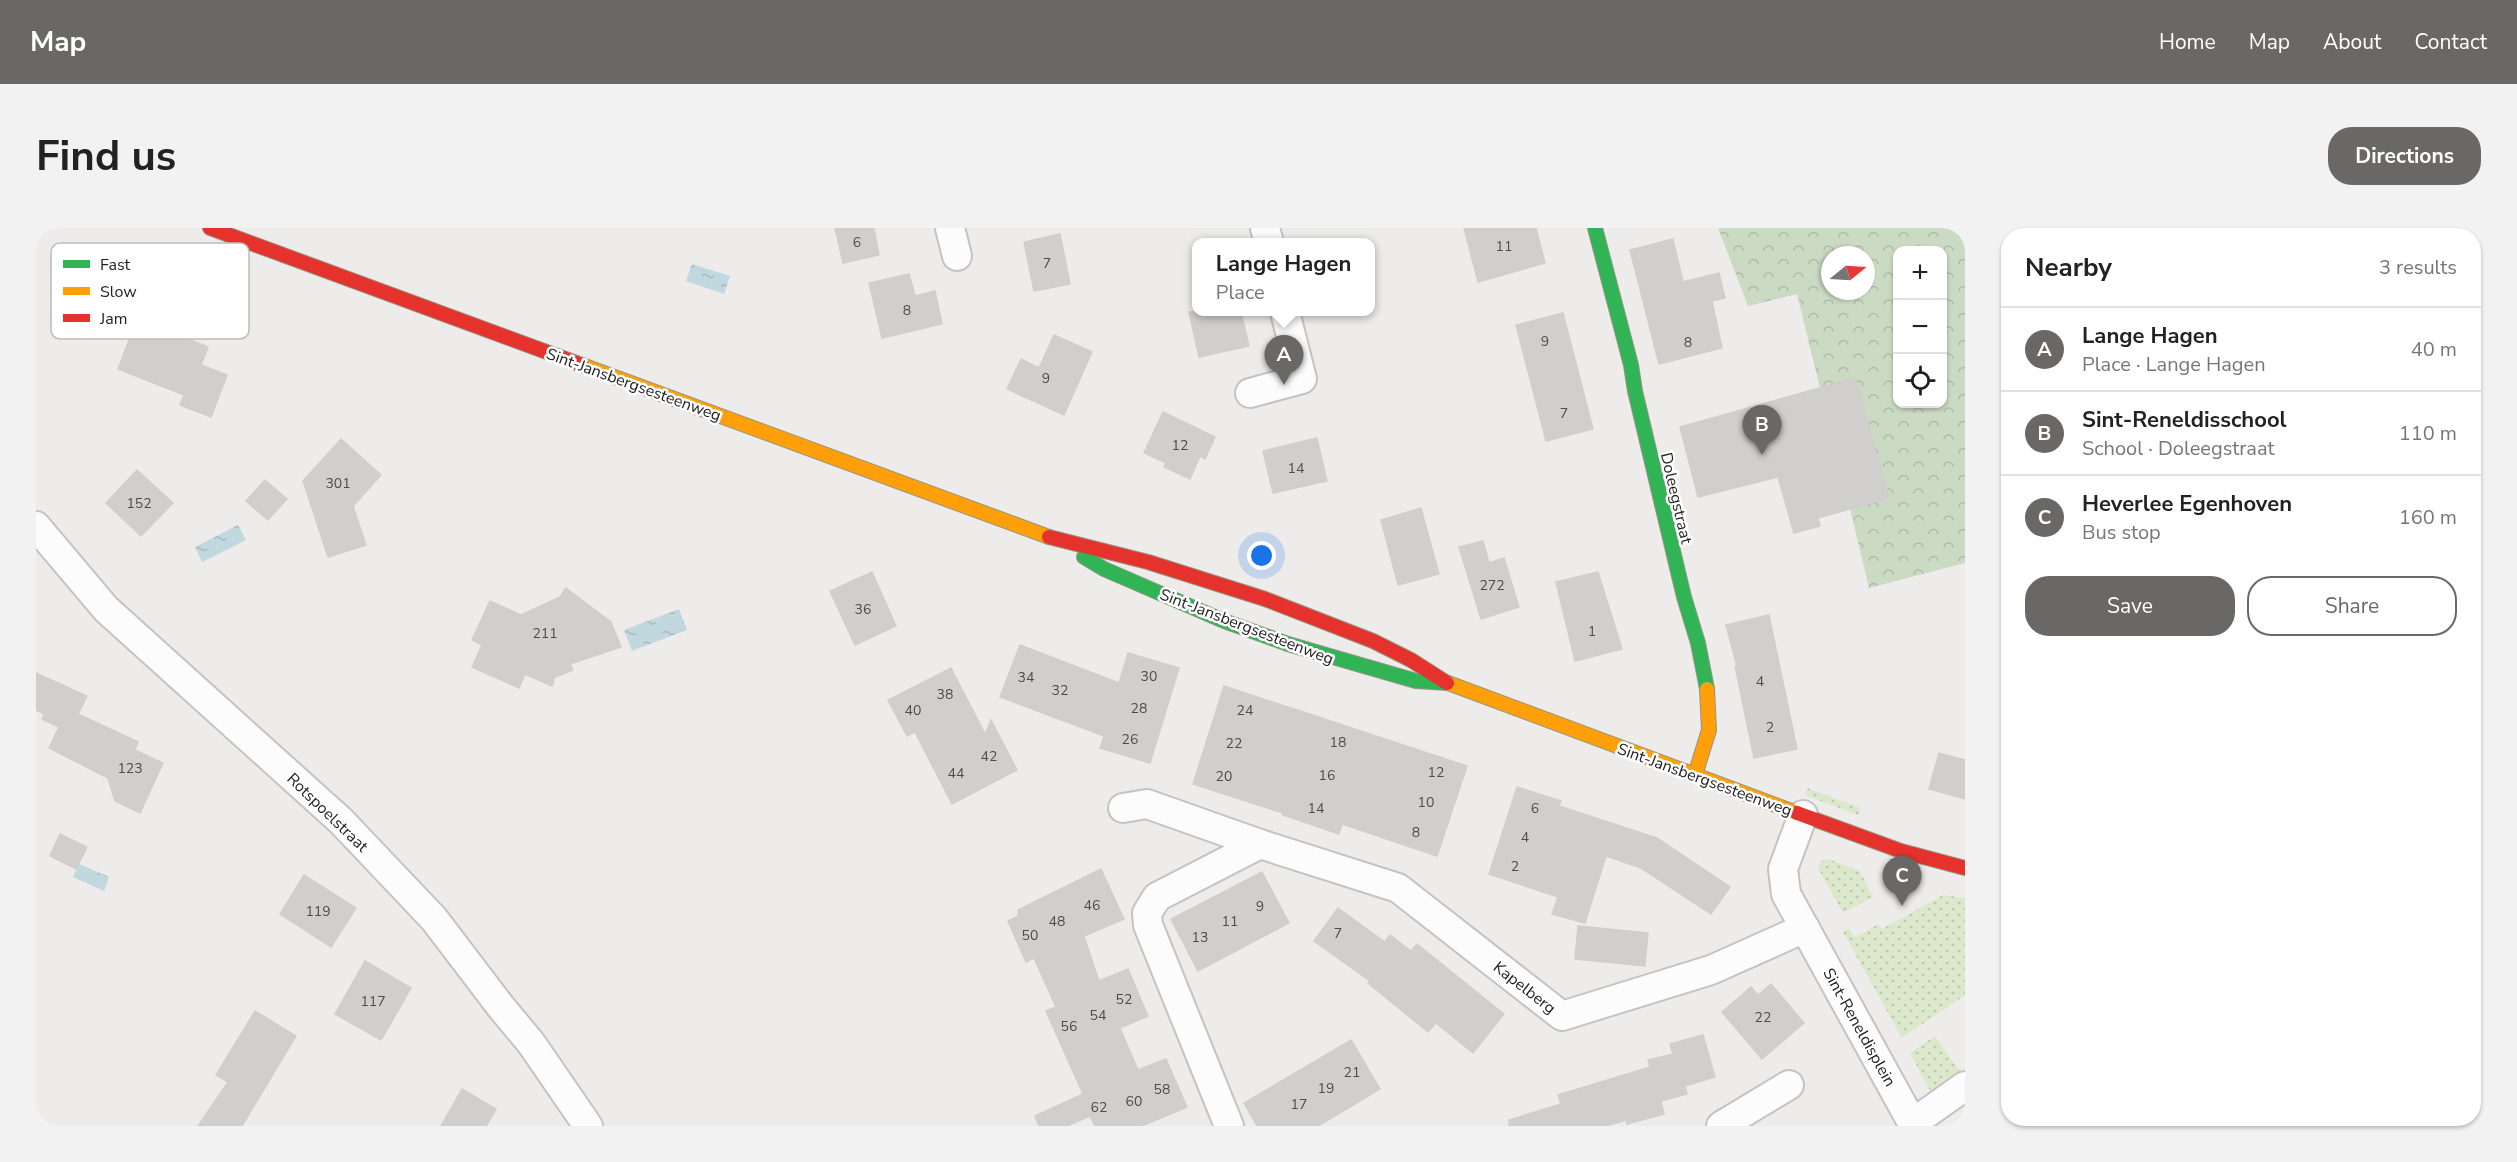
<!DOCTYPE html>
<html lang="en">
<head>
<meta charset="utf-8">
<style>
	:root { --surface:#fff; --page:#f2f2f2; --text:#222; --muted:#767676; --line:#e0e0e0; --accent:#696867 }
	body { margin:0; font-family:"Nunito Sans",sans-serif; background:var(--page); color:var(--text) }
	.controls { position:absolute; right:18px; top:18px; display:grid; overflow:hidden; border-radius:12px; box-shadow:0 2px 4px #0004 }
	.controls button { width:54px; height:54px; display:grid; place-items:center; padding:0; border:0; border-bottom:2px solid var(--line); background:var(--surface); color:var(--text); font:30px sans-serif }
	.compass { position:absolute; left:1785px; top:18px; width:54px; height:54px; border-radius:50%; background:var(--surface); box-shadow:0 2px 4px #0004; rotate:72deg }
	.you { position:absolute; left:1226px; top:328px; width:21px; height:21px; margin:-15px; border:4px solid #fff; border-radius:50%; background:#1a73e8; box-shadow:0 0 0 9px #1a73e833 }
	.badge { display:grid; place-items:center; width:39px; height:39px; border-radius:50%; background:var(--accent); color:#fff; font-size:20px; font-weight:700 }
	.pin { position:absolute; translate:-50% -50px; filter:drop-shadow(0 2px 3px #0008) }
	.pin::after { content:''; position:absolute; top:32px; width:21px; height:18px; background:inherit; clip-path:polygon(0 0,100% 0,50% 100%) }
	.popup { position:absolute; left:1156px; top:10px; width:183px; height:78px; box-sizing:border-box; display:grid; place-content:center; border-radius:12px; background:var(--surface); filter:drop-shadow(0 2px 4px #0005); font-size:20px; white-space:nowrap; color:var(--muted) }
	.popup b { font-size:22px; color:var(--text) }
	.popup::after { content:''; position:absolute; left:50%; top:100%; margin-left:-12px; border:12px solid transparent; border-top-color:var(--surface) }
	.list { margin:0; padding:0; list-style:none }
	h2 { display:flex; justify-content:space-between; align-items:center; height:78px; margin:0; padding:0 24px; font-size:26px }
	h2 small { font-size:20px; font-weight:400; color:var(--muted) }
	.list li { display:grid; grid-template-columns:39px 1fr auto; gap:18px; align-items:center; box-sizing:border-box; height:84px; padding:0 24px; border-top:2px solid var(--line) }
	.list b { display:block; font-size:22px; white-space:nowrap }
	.list p { margin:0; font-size:20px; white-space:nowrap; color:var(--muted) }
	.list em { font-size:20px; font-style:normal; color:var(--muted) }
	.actions { display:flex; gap:12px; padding:18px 24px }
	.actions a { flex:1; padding:14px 0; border:2px solid var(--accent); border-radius:24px; text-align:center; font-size:21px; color:var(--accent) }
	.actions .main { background:var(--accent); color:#fff }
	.icon { flex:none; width:33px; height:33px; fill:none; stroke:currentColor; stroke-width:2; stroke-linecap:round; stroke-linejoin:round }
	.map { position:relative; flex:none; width:1929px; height:898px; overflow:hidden; border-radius:24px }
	header { display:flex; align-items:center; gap:36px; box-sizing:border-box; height:84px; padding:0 30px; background:var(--accent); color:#fff }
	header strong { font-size:28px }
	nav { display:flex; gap:33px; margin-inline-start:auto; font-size:21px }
	.intro { display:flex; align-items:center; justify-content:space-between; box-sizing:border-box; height:144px; padding:0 36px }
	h1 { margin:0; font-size:42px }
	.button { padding:15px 27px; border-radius:24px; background:var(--accent); color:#fff; font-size:21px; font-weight:700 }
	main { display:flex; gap:36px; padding:0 36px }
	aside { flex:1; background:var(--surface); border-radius:24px; box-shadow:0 2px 4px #0004 }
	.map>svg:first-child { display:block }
	.grass { fill:url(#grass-dots) }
	.forest { fill:url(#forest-crowns); fill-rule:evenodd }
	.water { fill:url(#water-ripples) }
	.building { fill:#d1cfcd; stroke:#d1cecc; stroke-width:1.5 }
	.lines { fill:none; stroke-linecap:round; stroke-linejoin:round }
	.street-casing { stroke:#c4c3c2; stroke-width:32 }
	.fast-casing { stroke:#959683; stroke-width:16 }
	.slow-casing { stroke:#959683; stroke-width:16 }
	.jam-casing { stroke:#959683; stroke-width:16 }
	.street { stroke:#fcfcfc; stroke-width:28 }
	.fast { stroke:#30b455; stroke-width:14 }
	.slow { stroke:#ff9f0a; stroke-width:14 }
	.jam { stroke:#e5322d; stroke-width:14 }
	.labels { text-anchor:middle; stroke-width:5; stroke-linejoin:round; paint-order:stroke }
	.number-label { font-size:14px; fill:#4d4c4c }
	.street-label { font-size:16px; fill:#212121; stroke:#fff }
	.key { fill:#fff; stroke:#bcbcbc; stroke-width:1.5 }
	.key-label { font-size:16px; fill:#212121 }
</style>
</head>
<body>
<header>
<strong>Map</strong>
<nav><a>Home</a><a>Map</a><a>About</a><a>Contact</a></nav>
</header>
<div class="intro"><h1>Find us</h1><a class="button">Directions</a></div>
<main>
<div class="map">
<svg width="1929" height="898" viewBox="0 0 1929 898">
	<defs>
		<pattern id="grass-dots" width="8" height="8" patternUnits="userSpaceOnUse" patternTransform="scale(1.5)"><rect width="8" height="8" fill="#dbe8cc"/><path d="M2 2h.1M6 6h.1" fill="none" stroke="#bcc7af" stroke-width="1.8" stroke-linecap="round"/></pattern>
		<pattern id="forest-crowns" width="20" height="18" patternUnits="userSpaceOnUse" patternTransform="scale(1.5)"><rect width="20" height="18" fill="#cbdac2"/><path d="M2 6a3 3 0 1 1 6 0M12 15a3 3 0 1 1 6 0" fill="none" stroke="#aebba6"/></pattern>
		<pattern id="water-ripples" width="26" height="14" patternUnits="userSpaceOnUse" patternTransform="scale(1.5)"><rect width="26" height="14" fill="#c0d8de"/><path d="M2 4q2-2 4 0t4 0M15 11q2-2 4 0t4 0" fill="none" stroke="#a5b9be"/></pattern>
	</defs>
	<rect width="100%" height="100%" fill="#eeecea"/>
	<g class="grass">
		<polygon points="1771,560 1825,580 1822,587 1769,567"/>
		<polygon points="1792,631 1824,643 1837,669 1807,685 1782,640 1786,632"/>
		<polygon points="1907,667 1929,670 1929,767 1866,810 1807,704 1813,700 1818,709 1843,696 1846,701"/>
		<polygon points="1899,808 1927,848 1897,868 1874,825"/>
	</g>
	<path class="forest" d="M1682,0H1929V335L1833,360L1814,281L1853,269L1819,150L1784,160L1761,66L1712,78ZM1862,22H1906V176H1862ZM1794,27H1830V63H1794Z"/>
	<g class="water">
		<polygon points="656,36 694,48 688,66 650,53"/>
		<polygon points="202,297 210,312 166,334 159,319"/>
		<polygon points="643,381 651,402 596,423 588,402"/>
		<polygon points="43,636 73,649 68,663 37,649"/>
	</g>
	<g class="building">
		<polygon points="799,0 838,0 843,27 807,35"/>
		<polygon points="1428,0 1500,0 1509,35 1442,54"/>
		<polygon points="1024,6 1034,56 998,63 988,14"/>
		<polygon points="1637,11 1647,54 1683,45 1689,70 1676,73 1686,120 1623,136 1594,22"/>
		<polygon points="873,46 879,68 899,63 906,96 846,110 833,55"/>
		<polygon points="1153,84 1205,84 1213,118 1163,129"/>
		<polygon points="1527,85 1557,201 1510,213 1480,97"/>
		<polygon points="101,91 172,119 165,137 191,147 175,189 144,177 148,167 82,141"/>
		<polygon points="1018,107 1056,124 1028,187 971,161 985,131 1003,140"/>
		<polygon points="1819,150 1853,270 1782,290 1784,298 1758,305 1742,249 1662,269 1644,199"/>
		<polygon points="1127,184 1179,209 1169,231 1164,228 1154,251 1128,239 1130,235 1108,225"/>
		<polygon points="1281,210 1291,253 1237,265 1227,223"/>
		<polygon points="305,211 345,247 317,278 330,317 292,329 267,253"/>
		<polygon points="101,242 137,275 105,308 70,275"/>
		<polygon points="229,252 251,271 232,292 210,273"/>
		<polygon points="1385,280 1403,346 1362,357 1345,292"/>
		<polygon points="1447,313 1453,335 1468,330 1483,379 1445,391 1423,319"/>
		<polygon points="836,344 860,398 819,417 794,363"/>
		<polygon points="1562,344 1586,421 1539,433 1520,354"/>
		<polygon points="530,360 575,394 585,419 534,436 537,442 519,449 516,458 489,446 483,460 436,439 446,417 436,412 454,373 485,387 524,369"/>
		<polygon points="1733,387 1761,521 1718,530 1699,438 1701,438 1690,397"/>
		<polygon points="984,417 1083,455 1092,425 1143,440 1114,535 1064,520 1068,508 964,469"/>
		<polygon points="915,440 949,506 955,492 981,542 916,576 879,504 871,508 852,472"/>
		<polygon points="0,445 51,468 42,486 102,514 99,522 127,535 104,585 79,573 72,550 13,520 23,499 6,491 8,486 0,482"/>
		<polygon points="1188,458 1431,538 1401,628 1306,596 1303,606 1247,587 1247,585 1157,556"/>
		<polygon points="1903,525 1929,532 1929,571 1893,561"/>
		<polygon points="1481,559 1525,573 1523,578 1621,610 1694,659 1675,686 1605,640 1570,628 1549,695 1516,686 1522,669 1453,646"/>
		<polygon points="24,606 51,619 40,641 14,628"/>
		<polygon points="1065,641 1088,691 1048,708 1063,753 1092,741 1112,788 1084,800 1102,842 1130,831 1151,879 1106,898 1059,898 1054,888 1031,898 1003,898 999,888 1047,866 1010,783 1020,779 998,730 990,734 972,693 982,688 982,682"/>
		<polygon points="1226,644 1253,695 1162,743 1135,691"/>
		<polygon points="268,647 320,680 295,719 244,686"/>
		<polygon points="1302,680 1349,714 1354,707 1375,723 1381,716 1468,786 1437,825 1400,795 1392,804 1332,755 1334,753 1278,713"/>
		<polygon points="1542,698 1612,705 1609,738 1539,731"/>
		<polygon points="329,733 375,760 345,812 299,786"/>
		<polygon points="1735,756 1768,795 1726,831 1686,784 1715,759 1722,767"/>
		<polygon points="219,783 260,808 206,898 162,898 192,854 180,847"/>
		<polygon points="1667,807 1679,849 1649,858 1651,866 1625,873 1628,886 1591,896 1590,892 1570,898 1473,898 1473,892 1525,876 1522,867 1614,839 1612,832 1637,826 1634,816"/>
		<polygon points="1315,812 1344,861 1282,898 1221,898 1208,875"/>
		<polygon points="426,861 460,881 450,898 405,898"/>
	</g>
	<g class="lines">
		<g class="street-casing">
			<g id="street">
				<polyline points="914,0 921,28"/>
				<polyline points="1229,0 1233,15"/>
				<polyline points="1214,165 1266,151 1249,84"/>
				<polyline points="0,298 70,381 305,593 398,691 465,779 495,815 552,898"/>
				<polyline points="1087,580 1111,576 1224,616 1121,669 1111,685 1112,697 1193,898"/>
				<polyline points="1767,587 1747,641 1750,666 1878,898"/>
				<polyline points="1224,616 1362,660 1526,788 1675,742 1769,700"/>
				<polyline points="1877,895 1929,858"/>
				<polyline points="1685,898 1753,857"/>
			</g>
		</g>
		<g class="fast-casing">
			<g id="fast">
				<polyline points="1559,0 1595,137 1599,163 1648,369 1662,415 1671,461"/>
				<polyline points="1048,329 1068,341 1188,393 1252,416 1380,453 1412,455"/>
			</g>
		</g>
		<g class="slow-casing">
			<g id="slow">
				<polyline points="546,137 1013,309"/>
				<polyline points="1412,455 1761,585"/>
				<polyline points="1659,547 1673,502 1671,461"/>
			</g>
		</g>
		<g class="jam-casing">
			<g id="jam">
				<polyline points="174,0 546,137"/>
				<polyline points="1013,309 1112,334 1229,371 1337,413 1375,432 1411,455"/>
				<polyline points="1761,585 1865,623 1929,640"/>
			</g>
		</g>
		<use href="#street" class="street"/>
		<use href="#fast" class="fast"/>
		<use href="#slow" class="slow"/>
		<use href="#jam" class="jam"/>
	</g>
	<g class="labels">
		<g class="number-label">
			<text x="821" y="19">6</text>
			<text x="1468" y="23">11</text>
			<text x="1011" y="40">7</text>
			<text x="871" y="87">8</text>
			<text x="1509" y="118">9</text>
			<text x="1652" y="119">8</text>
			<text x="1010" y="155">9</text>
			<text x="1528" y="190">7</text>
			<text x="1144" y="222">12</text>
			<text x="1260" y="245">14</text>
			<text x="302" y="260">301</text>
			<text x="103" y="280">152</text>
			<text x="1456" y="362">272</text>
			<text x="827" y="386">36</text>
			<text x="1556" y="408">1</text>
			<text x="509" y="410">211</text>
			<text x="1113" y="453">30</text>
			<text x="990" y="454">34</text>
			<text x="1724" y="458">4</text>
			<text x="1024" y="467">32</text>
			<text x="909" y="471">38</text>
			<text x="1103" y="485">28</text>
			<text x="877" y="487">40</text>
			<text x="1209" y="487">24</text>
			<text x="1734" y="504">2</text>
			<text x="1094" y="516">26</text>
			<text x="1302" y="519">18</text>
			<text x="1198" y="520">22</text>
			<text x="953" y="533">42</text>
			<text x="94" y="545">123</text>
			<text x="1400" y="549">12</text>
			<text x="920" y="550">44</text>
			<text x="1291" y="552">16</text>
			<text x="1188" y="553">20</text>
			<text x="1390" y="579">10</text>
			<text x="1280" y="585">14</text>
			<text x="1499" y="585">6</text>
			<text x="1380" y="609">8</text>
			<text x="1489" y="614">4</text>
			<text x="1479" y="643">2</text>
			<text x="1056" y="682">46</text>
			<text x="1224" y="683">9</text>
			<text x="282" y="688">119</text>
			<text x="1021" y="698">48</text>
			<text x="1194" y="698">11</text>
			<text x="1302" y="710">7</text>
			<text x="994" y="712">50</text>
			<text x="1164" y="714">13</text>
			<text x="1088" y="776">52</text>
			<text x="337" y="778">117</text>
			<text x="1062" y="792">54</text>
			<text x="1727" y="794">22</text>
			<text x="1033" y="803">56</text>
			<text x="1316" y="849">21</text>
			<text x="1290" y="865">19</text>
			<text x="1126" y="866">58</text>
			<text x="1098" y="878">60</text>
			<text x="1263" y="881">17</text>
			<text x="1063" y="884">62</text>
		</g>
		<g class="street-label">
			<text transform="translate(598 156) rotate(20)" y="6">Sint-Jansbergsesteenweg</text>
			<text transform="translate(1641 270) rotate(77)" y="6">Doleegstraat</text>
			<text transform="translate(1211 398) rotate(21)" y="6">Sint-Jansbergsesteenweg</text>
			<text transform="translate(1669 551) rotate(20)" y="6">Sint-Jansbergsesteenweg</text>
			<text transform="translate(292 584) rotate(44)" y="6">Rotspoelstraat</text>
			<text transform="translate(1489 759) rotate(38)" y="6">Kapelberg</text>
			<text transform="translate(1824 799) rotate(61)" y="6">Sint-Reneldisplein</text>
		</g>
	</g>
	<rect x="15" y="15" width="198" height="96" rx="9" class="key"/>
	<rect x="27" y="32" width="27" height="8" fill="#30b455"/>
	<rect x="27" y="59" width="27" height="8" fill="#ff9f0a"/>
	<rect x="27" y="86" width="27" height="8" fill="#e5322d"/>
	<g class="key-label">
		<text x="64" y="42">Fast</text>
		<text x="64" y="69">Slow</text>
		<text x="64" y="96">Jam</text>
	</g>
</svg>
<div class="controls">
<button>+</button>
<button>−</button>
<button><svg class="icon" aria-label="locate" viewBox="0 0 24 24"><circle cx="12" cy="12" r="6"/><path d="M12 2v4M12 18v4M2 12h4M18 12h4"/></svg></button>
</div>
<svg class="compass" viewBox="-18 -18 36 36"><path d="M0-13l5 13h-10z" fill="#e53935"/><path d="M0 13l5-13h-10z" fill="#767676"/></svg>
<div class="you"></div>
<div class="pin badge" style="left:1248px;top:157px">A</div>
<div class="popup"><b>Lange Hagen</b>Place</div>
<div class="pin badge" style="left:1726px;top:227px">B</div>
<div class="pin badge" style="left:1866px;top:678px">C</div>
</div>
<aside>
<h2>Nearby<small>3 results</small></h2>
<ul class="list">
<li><span class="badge">A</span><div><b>Lange Hagen</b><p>Place · Lange Hagen</p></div><em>40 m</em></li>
<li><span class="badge">B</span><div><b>Sint-Reneldisschool</b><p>School · Doleegstraat</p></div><em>110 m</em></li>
<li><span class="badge">C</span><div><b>Heverlee Egenhoven</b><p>Bus stop</p></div><em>160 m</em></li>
</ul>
<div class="actions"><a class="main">Save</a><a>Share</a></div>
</aside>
</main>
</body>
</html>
